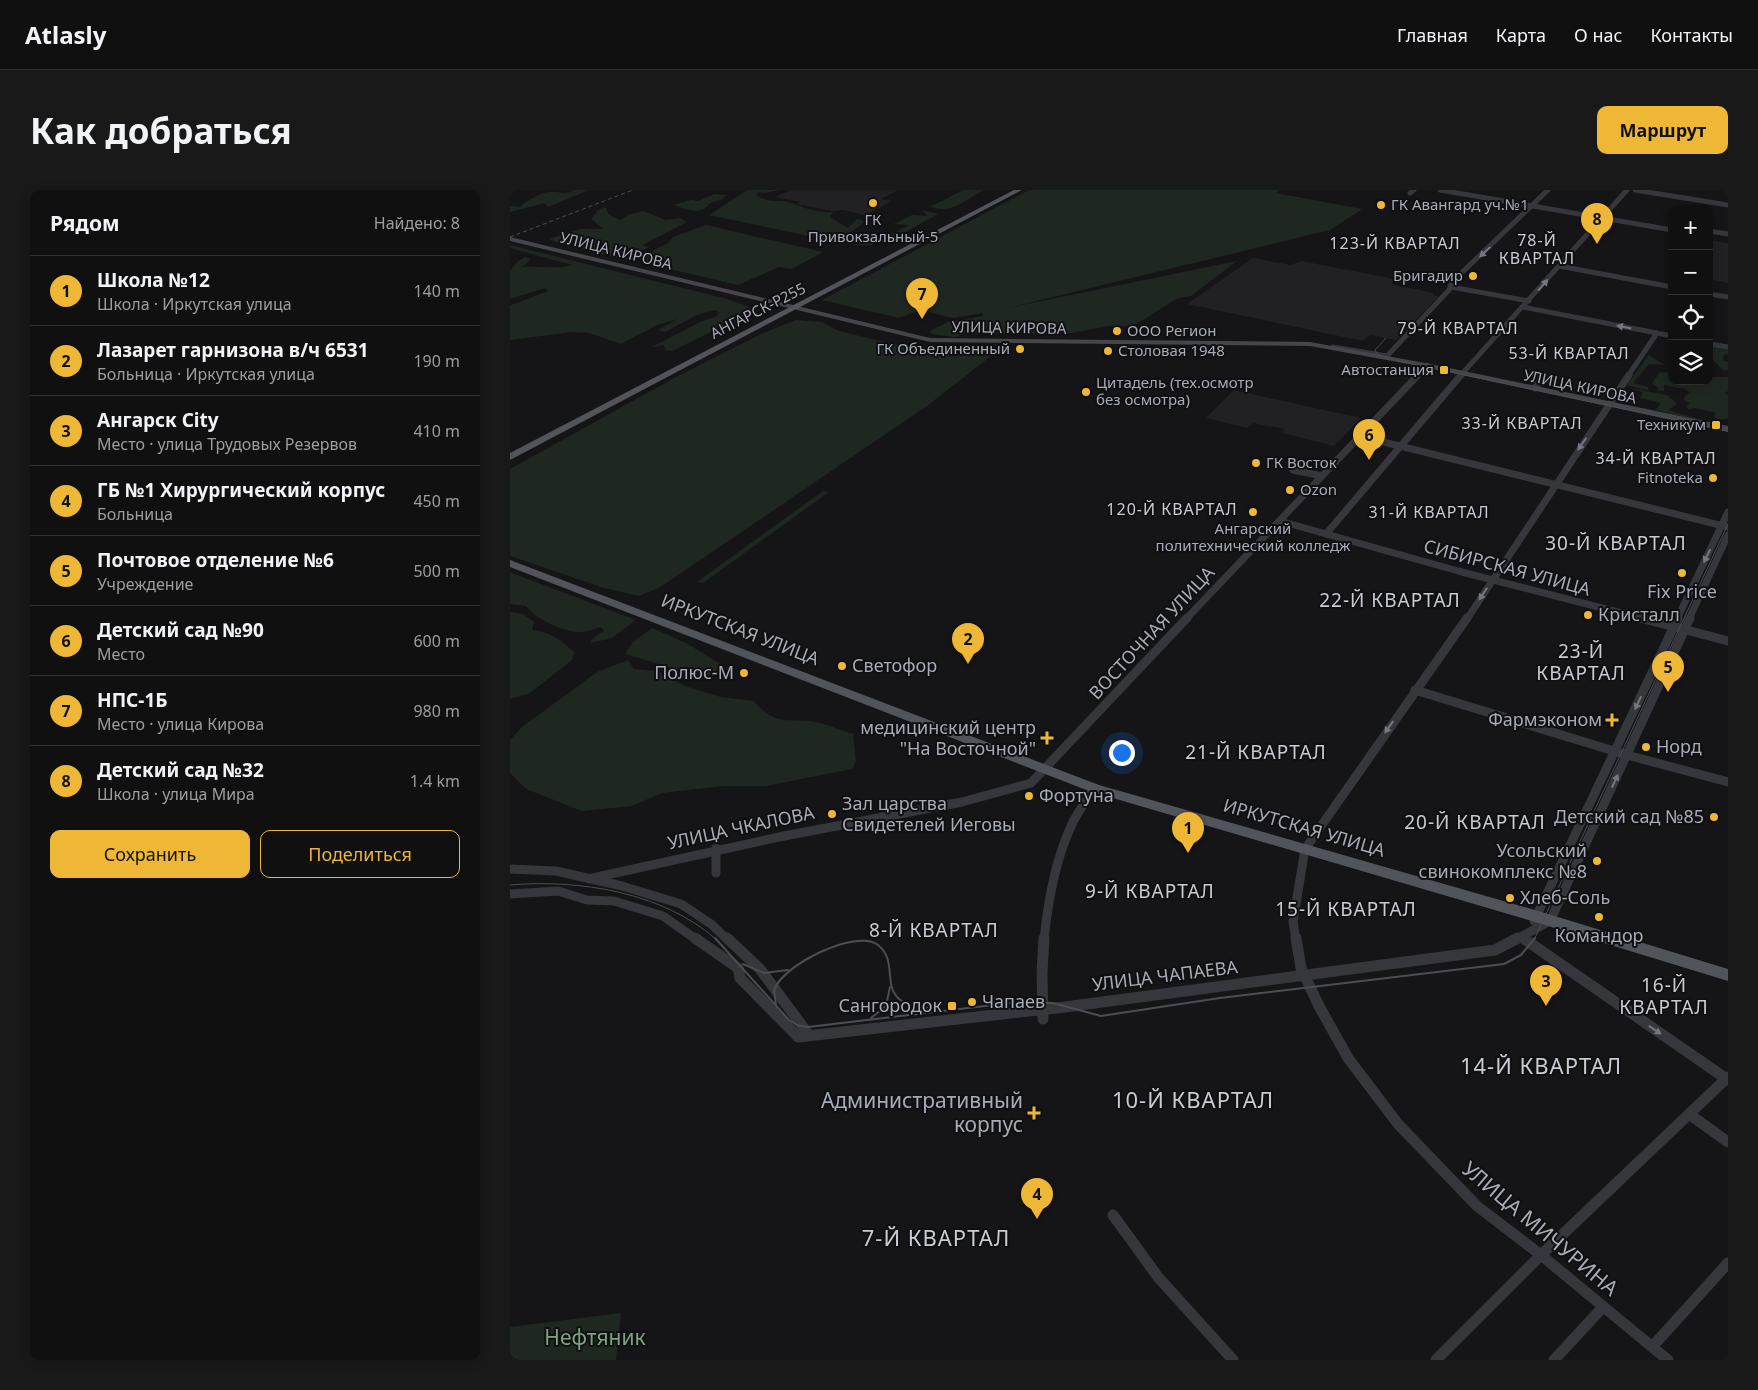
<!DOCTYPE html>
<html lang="ru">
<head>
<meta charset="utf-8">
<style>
	:root { --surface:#101011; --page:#19191a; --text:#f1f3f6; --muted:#9c9d9f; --line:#303031; --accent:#eeb836 }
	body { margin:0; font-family:"Noto Sans",sans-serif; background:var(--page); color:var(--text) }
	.controls { position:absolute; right:15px; top:15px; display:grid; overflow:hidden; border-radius:10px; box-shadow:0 2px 12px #0003 }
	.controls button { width:45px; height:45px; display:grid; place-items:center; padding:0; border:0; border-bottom:1px solid var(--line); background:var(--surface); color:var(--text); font:25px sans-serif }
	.you { position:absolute; left:611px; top:562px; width:18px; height:18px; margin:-12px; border:4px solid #fff; border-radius:50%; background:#1a73e8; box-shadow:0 0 0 8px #1a73e833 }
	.badge { display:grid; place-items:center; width:32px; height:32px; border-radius:50%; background:var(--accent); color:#111; font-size:16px; font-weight:700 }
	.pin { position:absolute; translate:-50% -41px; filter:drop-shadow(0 1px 2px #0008) }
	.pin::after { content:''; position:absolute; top:26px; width:18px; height:15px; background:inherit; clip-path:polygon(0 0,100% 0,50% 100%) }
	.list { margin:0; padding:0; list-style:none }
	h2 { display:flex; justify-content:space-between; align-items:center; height:65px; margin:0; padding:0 20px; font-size:21px }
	h2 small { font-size:16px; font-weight:400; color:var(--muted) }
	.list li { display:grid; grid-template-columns:32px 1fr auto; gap:15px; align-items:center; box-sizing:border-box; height:70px; padding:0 20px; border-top:1px solid var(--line) }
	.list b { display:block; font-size:19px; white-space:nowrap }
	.list p { margin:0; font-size:16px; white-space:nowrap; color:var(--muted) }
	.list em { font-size:16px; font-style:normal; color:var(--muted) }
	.actions { display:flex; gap:10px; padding:15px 20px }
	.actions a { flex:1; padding:11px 0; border:1px solid var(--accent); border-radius:10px; text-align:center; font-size:18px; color:var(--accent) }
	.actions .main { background:var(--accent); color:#111 }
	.icon { flex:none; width:28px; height:28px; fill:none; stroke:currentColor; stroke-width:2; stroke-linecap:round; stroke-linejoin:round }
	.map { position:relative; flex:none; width:1218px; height:1170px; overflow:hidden; border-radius:10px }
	header { display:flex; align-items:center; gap:30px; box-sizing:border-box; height:70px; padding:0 25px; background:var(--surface); border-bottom:1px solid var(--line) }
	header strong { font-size:24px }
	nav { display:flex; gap:28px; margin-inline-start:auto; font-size:18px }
	.intro { display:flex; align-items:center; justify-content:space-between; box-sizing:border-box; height:120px; padding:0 30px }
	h1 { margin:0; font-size:35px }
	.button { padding:12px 22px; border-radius:10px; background:var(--accent); color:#111; font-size:18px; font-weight:700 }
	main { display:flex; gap:30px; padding:0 30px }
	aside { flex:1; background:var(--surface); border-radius:10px; box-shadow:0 2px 12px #0003 }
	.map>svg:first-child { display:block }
	.built { fill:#212124 }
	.green { fill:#1f2721 }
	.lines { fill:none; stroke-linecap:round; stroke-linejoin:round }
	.street-far3 { stroke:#36373c; stroke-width:5 }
	.street-far2 { stroke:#36373c; stroke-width:7 }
	.street-far1 { stroke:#36373c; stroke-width:9 }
	.street { stroke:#36373c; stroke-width:11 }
	.secondary { fill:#44464c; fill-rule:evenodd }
	.primary { fill:#52545b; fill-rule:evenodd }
	.tram-far1 { stroke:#4b4d53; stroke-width:1 }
	.tram { stroke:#4b4d53; stroke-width:2 }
	.rail { stroke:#4b4d53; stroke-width:1; stroke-dasharray:4 3; stroke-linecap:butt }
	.oneway { fill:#747780 }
	.poi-dot { fill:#eeb836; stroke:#101012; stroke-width:2 }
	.labels { text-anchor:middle; stroke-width:4; stroke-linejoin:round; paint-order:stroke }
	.far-poi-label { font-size:15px; fill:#a7abb7; stroke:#101012; text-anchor:start }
	.far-street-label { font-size:15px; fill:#a7abb7; stroke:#101012 }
	.far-neighbourhood-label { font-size:16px; letter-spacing:1px; fill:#c8cbd3; stroke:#101012 }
	.street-label { font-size:18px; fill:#a7abb7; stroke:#101012 }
	.poi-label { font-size:18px; fill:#a7abb7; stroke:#101012; text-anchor:start }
	.neighbourhood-label { font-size:19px; letter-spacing:1px; fill:#c8cbd3; stroke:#101012 }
	.near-poi-label { font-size:21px; fill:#a7abb7; stroke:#101012; text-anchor:end }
	.near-street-label { font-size:21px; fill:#a7abb7; stroke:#101012 }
	.near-park-label { font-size:21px; fill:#7fa182; stroke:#101012 }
	.near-neighbourhood-label { font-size:22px; letter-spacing:1px; fill:#c8cbd3; stroke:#101012 }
</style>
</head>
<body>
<header>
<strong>Atlasly</strong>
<nav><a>Главная</a><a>Карта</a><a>О нас</a><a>Контакты</a></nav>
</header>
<div class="intro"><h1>Как добраться</h1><a class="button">Маршрут</a></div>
<main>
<aside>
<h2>Рядом<small>Найдено: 8</small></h2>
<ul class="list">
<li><span class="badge">1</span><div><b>Школа №12</b><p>Школа · Иркутская улица</p></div><em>140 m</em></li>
<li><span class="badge">2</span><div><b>Лазарет гарнизона в/ч 6531</b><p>Больница · Иркутская улица</p></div><em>190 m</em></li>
<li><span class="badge">3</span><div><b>Ангарск City</b><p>Место · улица Трудовых Резервов</p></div><em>410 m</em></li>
<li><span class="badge">4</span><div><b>ГБ №1 Хирургический корпус</b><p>Больница</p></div><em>450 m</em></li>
<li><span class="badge">5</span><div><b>Почтовое отделение №6</b><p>Учреждение</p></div><em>500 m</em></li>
<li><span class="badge">6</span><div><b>Детский сад №90</b><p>Место</p></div><em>600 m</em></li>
<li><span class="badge">7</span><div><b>НПС-1Б</b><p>Место · улица Кирова</p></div><em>980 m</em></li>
<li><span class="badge">8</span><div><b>Детский сад №32</b><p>Школа · улица Мира</p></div><em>1.4 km</em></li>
</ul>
<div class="actions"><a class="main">Сохранить</a><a>Поделиться</a></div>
</aside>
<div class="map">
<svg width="1218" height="1170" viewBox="0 0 1218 1170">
	<rect width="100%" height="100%" fill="#151517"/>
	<g class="built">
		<polygon points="281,0 388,0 371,9 382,11 355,25 333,20 322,21 286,14 290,12 265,7"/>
		<polygon points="1199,50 1218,53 1218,93 1199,89"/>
		<polygon points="743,68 781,75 791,71 885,89 881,94 924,103 923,105 929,106 886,150 860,145 853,151 677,114"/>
		<polygon points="724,200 851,228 824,256 772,243 775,239 760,236 761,237 743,233 737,238 696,228"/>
	</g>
	<g class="green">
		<path d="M61,0H79L38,17L35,13L0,22V16L10,17C16,11 30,3 38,2C47,1 54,5 63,1Z"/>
		<path d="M237,0H270L255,3L248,2L247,6C262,14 269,9 281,13C294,18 309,23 323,22L320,27L338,38L347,29L354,31C346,42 326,49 313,49L199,25Z"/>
		<path d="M453,0H474C453,10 445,24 420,17Z"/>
		<polygon points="519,0 770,0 766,3 852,19 820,40 498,118 727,71 681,106 668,108 623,136 598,136 562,143 454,144 445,147 422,144 420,141 438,132 473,126 473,123 443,128 411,120 389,128 312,110"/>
		<path d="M205,4L217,5L212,9L198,14V16C187,25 177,19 164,15L181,10L188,11Z"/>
		<polygon points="96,17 98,24 110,30 120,24 133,21 156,30 169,28 177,32 132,55 140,57 130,61 117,63 121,70 80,62 61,53 54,55 39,49 70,39 94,39 81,29 88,20"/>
		<polygon points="412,20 428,24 387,47 364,52 363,55 345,55 346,51 374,48 372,46 380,45 399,35 384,34 402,25 418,26"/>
		<polygon points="196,35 313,62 282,79 269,77 228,95 134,73 136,67 144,60 158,53 163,47"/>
		<path d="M0,55L217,109L242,118V121L228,126V131L213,136L162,161L155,160L154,155L142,157L190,132L205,127L210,123L205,120L189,124L155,142L148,140L168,129L147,135L111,154L79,143L62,142L0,150V115C6,114 30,104 38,101L35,98L0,109V81L7,72L15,67L21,69L12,77C29,75 46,80 62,75L0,58Z"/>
		<polygon points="286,130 312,132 329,141 383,154 481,166 417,216 149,398 128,406 91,397 0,366 0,279 166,187 251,144"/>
		<polygon points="1199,156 1218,160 1218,164 1214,165 1213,170 1218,172 1218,180 1214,181 1202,169 1199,171"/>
		<polygon points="1139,165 1155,175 1139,174 1123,193 1138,197 1139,201 1117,195"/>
		<polygon points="1150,182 1162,183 1162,191 1199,191 1199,187 1218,187 1218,201 1214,203 1218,205 1218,228 1209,231 1204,226 1206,223 1184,218 1179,219 1176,216 1180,213 1174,210 1175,206 1181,203 1175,199 1154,195 1154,201 1145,200 1149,199 1142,193"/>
		<polygon points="1119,198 1157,205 1167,214 1158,220 1212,236 1145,220 1151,213 1130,208 1133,202"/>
		<polygon points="313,301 319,302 193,393 187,392"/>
		<path d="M0,382L2,383L126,430L102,448L80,453L83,448L94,441L91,437C84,439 75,443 68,442C51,441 26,429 16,416L0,414Z"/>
		<path d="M0,422L13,424L24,432L22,440C39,441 52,451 64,462L62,470L20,503L0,509Z"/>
		<polygon points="142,438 176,453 212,475 201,485 192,487 115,464 123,452"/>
		<path d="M118,470L124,479L147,481L175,496L211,507L244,511C267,539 280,526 309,533C320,535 332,541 343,544L346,572L342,579L256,596H213L152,603L122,616L72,621L16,599L0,583V550L12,537L87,482Z"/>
		<polygon points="111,1123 106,1170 0,1170 0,1137"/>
	</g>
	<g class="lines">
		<g class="street-far3">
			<polyline points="930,0 1162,40"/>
			<polyline points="1125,0 1218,15"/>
			<polyline points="900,3 904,0"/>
			<polyline points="1199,41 1218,44"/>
			<polyline points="1049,76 1162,97"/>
			<polyline points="941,97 1019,111"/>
			<polyline points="1199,104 1218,107"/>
			<polyline points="1013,117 1162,146"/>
			<polyline points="1199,154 1218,157"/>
			<polyline points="823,157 877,166"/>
			<polyline points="877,166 939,100 942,92 1038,0"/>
			<polyline points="907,186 917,175"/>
			<polyline points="950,186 1117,0"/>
			<polyline points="1118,186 1147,143"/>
		</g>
		<g class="street-far2">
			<polyline points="1025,198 1031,188"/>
			<polyline points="849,246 1218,337"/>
			<polyline points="783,280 812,286"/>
			<polyline points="770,331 948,381 1135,429"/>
			<polyline points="816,344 951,185"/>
			<polyline points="676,429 908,185"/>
			<polyline points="957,429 1119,185"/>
			<polyline points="1167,429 1218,322"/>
			<polyline points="1179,429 1218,345"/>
		</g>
		<g class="street-far1">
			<polyline points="1130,428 1218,451"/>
			<polyline points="905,500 1117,565 1218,592"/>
			<polyline points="206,658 206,683"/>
			<polyline points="0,679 46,681 112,696 171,714 201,734 218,750"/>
			<polyline points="78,689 269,647 452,612 521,593 677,428"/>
			<polyline points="0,704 48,701 77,710 104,711 153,726 187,750"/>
			<polyline points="1024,731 1168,428"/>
			<polyline points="1012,748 1014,750"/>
			<path d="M534,750C538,710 545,670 562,634C568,621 577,610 584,598"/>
			<polyline points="786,750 783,732 795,659 957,428"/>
			<polyline points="1005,750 1040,731 1180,428"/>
		</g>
		<g class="street">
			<polyline points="185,748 228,778 230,788 288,847 555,817 985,760 1008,748"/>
			<polyline points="217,748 250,779 299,845"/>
			<polyline points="786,748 791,778 809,816 838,868 888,934 967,1016 1031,1065 1158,1170"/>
			<polyline points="1013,748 1218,890"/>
			<polyline points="533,829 532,783 534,748"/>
			<polyline points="1179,924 1218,952"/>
			<polyline points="603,1025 648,1087 723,1170"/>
			<polyline points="1142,1157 1218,1073"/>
			<polyline points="926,1170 1031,1065 1218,887"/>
			<polyline points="1044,1170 1093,1117"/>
		</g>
		<polygon class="secondary" points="0,47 420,148 800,152 915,173 1218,236 1218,242 915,177 800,156 420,152 0,51"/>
		<g class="primary">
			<polygon points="504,0 512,0 0,270 0,263"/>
			<polygon points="0,370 589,595 1025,720 1218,779 1218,791 1022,731 579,601 0,377"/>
		</g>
		<g class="tram-far1">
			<polyline points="876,148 865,160 867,164 879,169 1218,241"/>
			<path d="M0,695C69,689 153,702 207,750"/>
			<polyline points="1024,750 1218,334"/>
		</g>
		<g class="tram">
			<polyline points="205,748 279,830 287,835 298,837 500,813 543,813 591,826 710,808 994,774 1011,765 1025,748"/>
			<polyline points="233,774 254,783 278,780"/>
			<path d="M266,815L264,801C270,776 346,738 368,755C394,775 359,815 420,818"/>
			<polyline points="361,828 376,816 380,797"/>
		</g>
		<polyline class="rail" points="0,47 123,0"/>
	</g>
	<defs><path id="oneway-solid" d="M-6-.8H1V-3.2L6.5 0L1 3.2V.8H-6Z" transform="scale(1.25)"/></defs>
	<g class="oneway">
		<use href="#oneway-solid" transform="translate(975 62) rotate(137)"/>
		<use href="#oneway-solid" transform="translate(1033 95) rotate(-49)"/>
		<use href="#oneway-solid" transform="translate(1114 137) rotate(-169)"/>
		<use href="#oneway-solid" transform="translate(1072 254) rotate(125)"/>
		<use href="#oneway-solid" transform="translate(1197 366) rotate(116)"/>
		<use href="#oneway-solid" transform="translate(973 404) rotate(124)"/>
		<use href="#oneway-solid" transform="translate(1128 513) rotate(115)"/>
		<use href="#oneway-solid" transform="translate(879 537) rotate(125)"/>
		<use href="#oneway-solid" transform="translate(1105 591) rotate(-65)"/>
		<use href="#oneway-solid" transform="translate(1145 840) rotate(34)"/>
	</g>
	<g class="poi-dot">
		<circle cx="363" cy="13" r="5"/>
		<circle cx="871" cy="15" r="5"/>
		<circle cx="963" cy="86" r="5"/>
		<circle cx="607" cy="141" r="5"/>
		<circle cx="510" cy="159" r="5"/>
		<circle cx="598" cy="161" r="5"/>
		<rect x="929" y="175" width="10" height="10" rx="2.5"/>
		<circle cx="576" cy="202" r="5"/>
		<rect x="1201" y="230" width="10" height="10" rx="2.5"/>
		<circle cx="746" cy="273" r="5"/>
		<circle cx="1203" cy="288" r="5"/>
		<circle cx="780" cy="300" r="5"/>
		<circle cx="743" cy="322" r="5"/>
		<circle cx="1172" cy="383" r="5"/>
		<circle cx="1078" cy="425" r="5"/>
		<circle cx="332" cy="476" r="5"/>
		<circle cx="234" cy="483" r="5"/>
		<path d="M1099.5 522.5h5v5h5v5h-5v5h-5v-5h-5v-5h5z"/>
		<path d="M534.5 540.5h5v5h5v5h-5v5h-5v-5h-5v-5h5z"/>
		<circle cx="1136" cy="557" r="5"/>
		<circle cx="519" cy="606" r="5"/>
		<circle cx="322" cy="624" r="5"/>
		<circle cx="1204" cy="627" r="5"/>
		<circle cx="1087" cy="671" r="5"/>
		<circle cx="1000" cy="708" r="5"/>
		<circle cx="1089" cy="727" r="5"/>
		<circle cx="462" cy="812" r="5"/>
		<rect x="437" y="811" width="10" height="10" rx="2.5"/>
		<path d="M521.5 915.5h5v5h5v5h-5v5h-5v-5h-5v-5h5z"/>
	</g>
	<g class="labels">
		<g class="far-poi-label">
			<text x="881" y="20">ГК Авангард уч.№1</text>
			<text x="363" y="35" text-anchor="middle">ГК<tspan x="363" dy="17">Привокзальный-5</tspan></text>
			<text x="953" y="91" text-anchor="end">Бригадир</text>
			<text x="617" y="146">ООО Регион</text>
			<text x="500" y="164" text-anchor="end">ГК Объединенный</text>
			<text x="608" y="166">Столовая 1948</text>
			<text x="924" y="185" text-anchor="end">Автостанция</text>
			<text x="586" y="198">Цитадель (тех.осмотр<tspan x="586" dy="17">без осмотра)</tspan></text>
			<text x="1196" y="240" text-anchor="end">Техникум</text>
			<text x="756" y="278">ГК Восток</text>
			<text x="1193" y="293" text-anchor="end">Fitnoteka</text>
			<text x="790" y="305">Ozon</text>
			<text x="743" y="344" text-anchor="middle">Ангарский<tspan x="743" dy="17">политехнический колледж</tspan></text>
		</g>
		<g class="far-street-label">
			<text transform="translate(106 61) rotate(14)" y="5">УЛИЦА КИРОВА</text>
			<text transform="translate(248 121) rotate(-27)" y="5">АНГАРСК-Р255</text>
			<text transform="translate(499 138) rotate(1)" y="5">УЛИЦА КИРОВА</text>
			<text transform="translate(1070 197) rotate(12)" y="5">УЛИЦА КИРОВА</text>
		</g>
		<g class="far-neighbourhood-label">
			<text x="1027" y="56">78-Й<tspan x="1027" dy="18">КВАРТАЛ</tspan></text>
			<text x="885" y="59">123-Й КВАРТАЛ</text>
			<text x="948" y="144">79-Й КВАРТАЛ</text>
			<text x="1059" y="169">53-Й КВАРТАЛ</text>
			<text x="1012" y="239">33-Й КВАРТАЛ</text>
			<text x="1146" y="274">34-Й КВАРТАЛ</text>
			<text x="662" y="325">120-Й КВАРТАЛ</text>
			<text x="919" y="328">31-Й КВАРТАЛ</text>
		</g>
		<g class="street-label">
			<text transform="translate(997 378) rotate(15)" y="6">СИБИРСКАЯ УЛИЦА</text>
			<text transform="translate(230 440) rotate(21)" y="6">ИРКУТСКАЯ УЛИЦА</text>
			<text transform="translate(642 443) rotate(-47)" y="6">ВОСТОЧНАЯ УЛИЦА</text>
			<text transform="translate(231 638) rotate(-12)" y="6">УЛИЦА ЧКАЛОВА</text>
			<text transform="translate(794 638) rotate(16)" y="6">ИРКУТСКАЯ УЛИЦА</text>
			<text transform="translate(655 786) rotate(-7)" y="6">УЛИЦА ЧАПАЕВА</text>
		</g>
		<g class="poi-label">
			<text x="1172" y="408" text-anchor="middle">Fix Price</text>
			<text x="1088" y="431">Кристалл</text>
			<text x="342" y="482">Светофор</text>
			<text x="224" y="489" text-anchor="end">Полюс-М</text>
			<text x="1092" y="536" text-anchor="end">Фармэконом</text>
			<text x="526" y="544" text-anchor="end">медицинский центр<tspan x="526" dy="21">"На Восточной"</tspan></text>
			<text x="1146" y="563">Норд</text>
			<text x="529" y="612">Фортуна</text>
			<text x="332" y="620">Зал царства<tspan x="332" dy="21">Свидетелей Иеговы</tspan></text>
			<text x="1194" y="633" text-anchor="end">Детский сад №85</text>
			<text x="1077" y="667" text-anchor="end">Усольский<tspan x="1077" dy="21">свинокомплекс №8</tspan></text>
			<text x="1010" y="714">Хлеб-Соль</text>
			<text x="1089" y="752" text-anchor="middle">Командор</text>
			<text x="472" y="818">Чапаев</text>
			<text x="432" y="822" text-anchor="end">Сангородок</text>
		</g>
		<g class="neighbourhood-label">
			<text x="1106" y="360">30-Й КВАРТАЛ</text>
			<text x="880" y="417">22-Й КВАРТАЛ</text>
			<text x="1071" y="468">23-Й<tspan x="1071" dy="22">КВАРТАЛ</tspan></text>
			<text x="746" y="569">21-Й КВАРТАЛ</text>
			<text x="965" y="639">20-Й КВАРТАЛ</text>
			<text x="640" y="708">9-Й КВАРТАЛ</text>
			<text x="836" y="726">15-Й КВАРТАЛ</text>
			<text x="424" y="747">8-Й КВАРТАЛ</text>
			<text x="1154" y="802">16-Й<tspan x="1154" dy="22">КВАРТАЛ</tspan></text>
		</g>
		<g class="near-poi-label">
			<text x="513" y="918">Административный<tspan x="513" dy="24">корпус</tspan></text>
		</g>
		<g class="near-street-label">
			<text transform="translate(1030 1039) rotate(40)" y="7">УЛИЦА МИЧУРИНА</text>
		</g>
		<g class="near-park-label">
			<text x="85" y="1155">Нефтяник</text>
		</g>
		<g class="near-neighbourhood-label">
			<text x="1031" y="884">14-Й КВАРТАЛ</text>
			<text x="683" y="918">10-Й КВАРТАЛ</text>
			<text x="426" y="1056">7-Й КВАРТАЛ</text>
		</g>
	</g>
</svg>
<div class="controls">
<button>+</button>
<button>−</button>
<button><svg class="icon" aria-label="locate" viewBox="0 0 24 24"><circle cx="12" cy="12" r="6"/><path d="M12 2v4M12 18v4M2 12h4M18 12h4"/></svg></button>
<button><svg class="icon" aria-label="layers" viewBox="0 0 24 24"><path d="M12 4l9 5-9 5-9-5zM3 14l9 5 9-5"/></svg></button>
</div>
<div class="you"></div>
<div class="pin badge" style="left:678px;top:663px">1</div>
<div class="pin badge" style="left:458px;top:474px">2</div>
<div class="pin badge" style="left:1036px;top:816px">3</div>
<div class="pin badge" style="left:527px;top:1029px">4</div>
<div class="pin badge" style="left:1158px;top:502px">5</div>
<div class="pin badge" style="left:859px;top:270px">6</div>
<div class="pin badge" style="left:412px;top:129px">7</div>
<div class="pin badge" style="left:1087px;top:54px">8</div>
</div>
</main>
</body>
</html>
